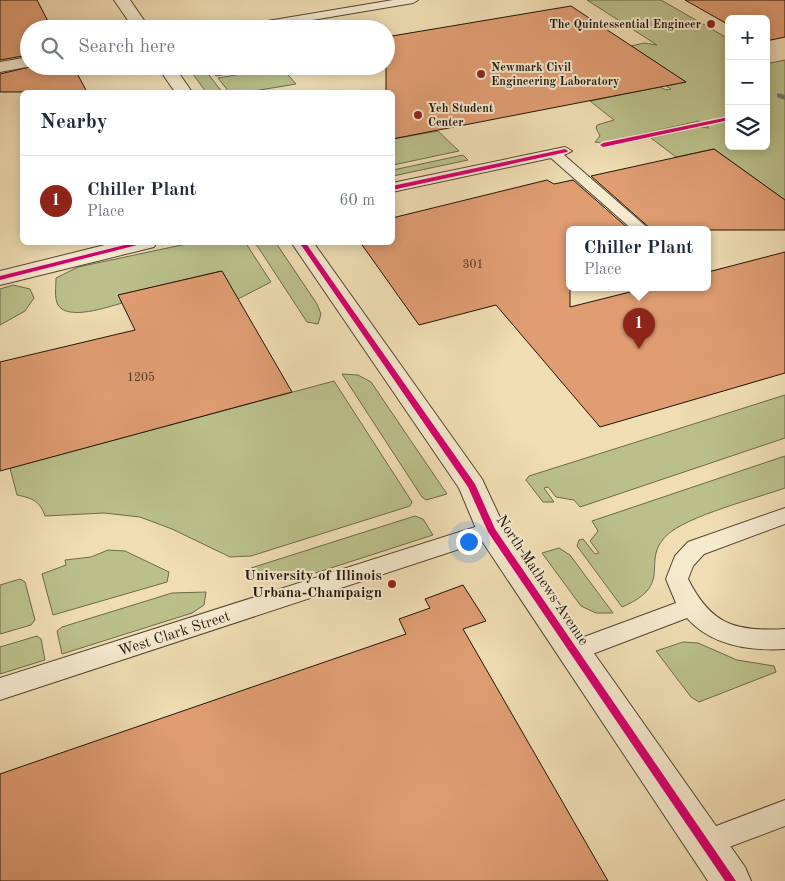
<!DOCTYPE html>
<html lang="en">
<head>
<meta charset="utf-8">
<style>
	:root { --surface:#fff; --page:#f6f6f7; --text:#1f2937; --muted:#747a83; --line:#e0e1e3; --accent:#8f2418 }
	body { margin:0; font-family:"Old Standard TT",serif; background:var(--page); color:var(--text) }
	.controls { position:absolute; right:15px; top:15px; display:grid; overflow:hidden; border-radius:8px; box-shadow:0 2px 12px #0003 }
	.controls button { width:45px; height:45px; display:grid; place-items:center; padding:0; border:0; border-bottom:1px solid var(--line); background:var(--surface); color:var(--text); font:25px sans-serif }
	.you { position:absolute; left:468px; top:541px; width:18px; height:18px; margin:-12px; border:4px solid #fff; border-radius:50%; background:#1a73e8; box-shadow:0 0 0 8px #1a73e833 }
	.badge { display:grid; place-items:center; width:32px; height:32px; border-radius:50%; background:var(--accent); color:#fff; font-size:16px; font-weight:700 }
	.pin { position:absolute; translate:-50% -41px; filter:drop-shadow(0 1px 2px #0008) }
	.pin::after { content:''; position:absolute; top:26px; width:18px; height:15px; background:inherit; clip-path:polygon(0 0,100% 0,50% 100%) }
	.popup { position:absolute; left:566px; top:226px; width:145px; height:65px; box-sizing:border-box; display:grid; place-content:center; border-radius:8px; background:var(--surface); filter:drop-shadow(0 1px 4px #0005); font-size:16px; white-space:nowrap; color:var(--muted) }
	.popup b { font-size:19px; color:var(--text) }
	.popup::after { content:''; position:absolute; left:50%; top:100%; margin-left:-10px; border:10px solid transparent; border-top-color:var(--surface) }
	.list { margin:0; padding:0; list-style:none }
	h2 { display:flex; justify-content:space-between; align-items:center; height:65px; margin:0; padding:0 20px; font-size:21px }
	h2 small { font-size:16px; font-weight:400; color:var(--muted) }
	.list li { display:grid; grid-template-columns:32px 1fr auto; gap:15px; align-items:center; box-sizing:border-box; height:90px; padding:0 20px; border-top:1px solid var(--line) }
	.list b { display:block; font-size:19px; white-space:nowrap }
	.list p { margin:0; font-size:16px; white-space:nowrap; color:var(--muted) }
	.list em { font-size:16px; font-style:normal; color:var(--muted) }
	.icon { flex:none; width:28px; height:28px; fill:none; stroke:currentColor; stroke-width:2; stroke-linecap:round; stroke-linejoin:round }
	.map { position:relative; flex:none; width:785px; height:881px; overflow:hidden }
	.search { position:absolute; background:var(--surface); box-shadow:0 2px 12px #0003; left:20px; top:20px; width:375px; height:55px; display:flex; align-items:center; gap:12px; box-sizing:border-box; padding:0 18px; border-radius:28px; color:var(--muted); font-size:19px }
	.panel { position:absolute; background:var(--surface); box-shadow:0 2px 12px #0003; left:20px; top:90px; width:375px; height:155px; border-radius:8px }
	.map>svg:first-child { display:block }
	.green { fill:#bbc08b; stroke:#6d6a4a }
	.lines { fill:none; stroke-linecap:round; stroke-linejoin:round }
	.stream { fill:#69786f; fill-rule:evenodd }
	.building { fill:#e09d72; stroke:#1f140a }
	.service-casing { stroke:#534634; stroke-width:2 }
	.pedestrian-casing { stroke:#534634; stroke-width:2 }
	.minor-casing { stroke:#534634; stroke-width:2 }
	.service { fill:#f5e9ce; fill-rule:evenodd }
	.pedestrian { fill:#f5e9ce; fill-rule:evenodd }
	.minor { fill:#f5e9ce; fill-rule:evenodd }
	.cycleway-casing { stroke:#f5e9ce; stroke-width:3 }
	.cycleway { fill:#d6006c; fill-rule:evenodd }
	.poi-dot { fill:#8f2418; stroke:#f5e9ce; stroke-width:2 }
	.labels { text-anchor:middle; stroke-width:4; stroke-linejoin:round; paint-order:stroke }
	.far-poi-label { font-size:12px; font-weight:bold; fill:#1f140a; stroke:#f5e9ce; text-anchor:start }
	.number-label { font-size:12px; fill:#4f3624 }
	.poi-label { font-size:15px; font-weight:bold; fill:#1f140a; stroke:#f5e9ce; text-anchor:end }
	.street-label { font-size:15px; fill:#1f140a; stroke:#f5e9ce }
</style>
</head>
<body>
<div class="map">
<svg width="785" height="881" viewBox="0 0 785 881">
	<rect width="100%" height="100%" fill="#f0ddb3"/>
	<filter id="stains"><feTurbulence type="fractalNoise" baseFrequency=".004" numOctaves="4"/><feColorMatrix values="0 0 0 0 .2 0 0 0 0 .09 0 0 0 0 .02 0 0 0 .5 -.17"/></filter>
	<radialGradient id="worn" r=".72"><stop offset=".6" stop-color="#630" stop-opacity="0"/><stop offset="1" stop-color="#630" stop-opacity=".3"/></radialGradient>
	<g class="green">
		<polygon points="587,0 661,0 729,39 729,146 766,146 766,61 771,63 785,60 785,200 714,149 676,157 651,138 700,127 709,128 699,121 601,143 595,142 600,136 596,128 597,125 614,120 590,101 660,87 666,90 671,89 666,86 686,82 631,46 644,43 657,45"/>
		<polygon points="187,66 202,66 222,92 206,92"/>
		<polygon points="209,66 272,66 216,76"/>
		<polygon points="281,67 296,84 248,92 229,92 218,78"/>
		<polygon points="438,131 459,151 393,165 393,139"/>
		<polygon points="463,155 468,160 393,176 393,170"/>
		<path d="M245,242L271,282L238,299L221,271L119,295L122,303C108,307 68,321 58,305C54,298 56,286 56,278L78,267L191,243Z"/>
		<polygon points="263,243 276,243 317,304 321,314 318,324 307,322 256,244"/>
		<polygon points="13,285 30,289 34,298 25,311 0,325 0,289"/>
		<polygon points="342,374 358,375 371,382 447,494 426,500 422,497"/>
		<path d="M334,381L412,502L410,506L251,556L230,557L172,529L140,517L104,513L45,516C40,501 32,498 17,495L10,468Z"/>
		<polygon points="785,395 785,438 580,507 574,500 556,497 548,487 544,488 554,502 543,502 526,480 529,476"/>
		<path d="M785,456V488C757,498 687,516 667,535C639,562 676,584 622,607L577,546L579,540L583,539L595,554L599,553L590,541L598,531L592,521Z"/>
		<polygon points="415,516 423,519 433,535 306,576 286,578 250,576 251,568"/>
		<polygon points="559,548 570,555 613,613 596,613 581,606 542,553"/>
		<polygon points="108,550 125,551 169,572 167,582 53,615 42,574 66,565 65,560 91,557"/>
		<polygon points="20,579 25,582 35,620 31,625 0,634 0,585"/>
		<polygon points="206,592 204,605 192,613 62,654 57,631 62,627 172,593"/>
		<polygon points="37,636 41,639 45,660 0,674 0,647"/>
		<polygon points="683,642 698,643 737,660 774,666 776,672 699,702 691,697 656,651"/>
	</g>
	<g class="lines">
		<polygon class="stream" points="777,93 785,95 785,100 777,97"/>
	</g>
	<g class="building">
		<polygon points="0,0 37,0 52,29 29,29 29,55 0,60"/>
		<polygon points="685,0 785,0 785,37 766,41 766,19 729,19 729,25"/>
		<polygon points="571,6 686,82 392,139 392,92 386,92 386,37"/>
		<polygon points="34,66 73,66 87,92 0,92 0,74"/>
		<polygon points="714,149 785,200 785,230 652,230 591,176"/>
		<polygon points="547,180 554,184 573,180 630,230 570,230 570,307 646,288 708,288 708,272 785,252 785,373 600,427 496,305 419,325 360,242 392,242 392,218"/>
		<polygon points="222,271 292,392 0,471 0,362 135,330 118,295"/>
		<polygon points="463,585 486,621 463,629 608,881 0,881 0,774 406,634 399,619 430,608 425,599"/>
	</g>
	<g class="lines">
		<g class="service-casing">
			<g id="service">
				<polygon points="393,0 418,0 413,3 259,29 231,29 237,26"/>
				<polygon points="565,147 572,151 564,155 650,230 633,230 551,158 392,192 392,183"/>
				<path d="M785,508V524L704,554L693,566L688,579C711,625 736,632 785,629V649C750,651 712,646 687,618L574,661L565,658L562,651L565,644L676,603L666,579L675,556L688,542Z"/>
				<polygon points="491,522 499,524 502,530 499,536 0,700 0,678"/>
				<polygon points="785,800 785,826 705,856 695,852 691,843 695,834"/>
			</g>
		</g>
		<g class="pedestrian-casing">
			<polygon id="pedestrian" points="117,242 157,242 154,247 0,285 0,271"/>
		</g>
		<g class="minor-casing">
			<g id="minor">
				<polygon points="114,0 130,0 150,29 134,29"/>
				<polygon points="29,57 29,66 32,66 0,72 0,62"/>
				<polygon points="157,66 174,66 192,92 175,92"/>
				<polygon points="291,242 313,242 482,479 504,526 745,867 751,881 708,881 480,538 459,488"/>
			</g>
		</g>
		<use href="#service" class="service"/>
		<use href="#pedestrian" class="pedestrian"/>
		<use href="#minor" class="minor"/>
		<g class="cycleway-casing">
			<g id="cycleway">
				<polygon points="729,117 729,120 603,147 600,145 603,143"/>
				<polygon points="565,149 568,151 567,152 392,190 392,186"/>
				<polygon points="137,242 149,242 0,280 0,276"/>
				<polygon points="299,242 305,242 475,484 495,529 736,881 725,881 488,532 468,487"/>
			</g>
		</g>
		<use href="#cycleway" class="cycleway"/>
	</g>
	<g class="poi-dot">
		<circle cx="711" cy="24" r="5"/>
		<circle cx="481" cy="74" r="5"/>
		<circle cx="418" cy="115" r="5"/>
		<circle cx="392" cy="584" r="5"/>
	</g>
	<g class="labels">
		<g class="far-poi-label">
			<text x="701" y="28" text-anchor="end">The Quintessential Engineer</text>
			<text x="491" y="71">Newmark Civil<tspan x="491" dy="14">Engineering Laboratory</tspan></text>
			<text x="428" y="112">Yeh Student<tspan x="428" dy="14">Center</tspan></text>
		</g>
		<g class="number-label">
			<text x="473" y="268">301</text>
			<text x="141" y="381">1205</text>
		</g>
		<g class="poi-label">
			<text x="382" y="580">University of Illinois<tspan x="382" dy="17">Urbana-Champaign</tspan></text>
		</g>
		<g class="street-label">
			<text transform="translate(543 580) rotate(56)" y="5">North Mathews Avenue</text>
			<text transform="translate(174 633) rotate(-18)" y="5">West Clark Street</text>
		</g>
	</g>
	<rect width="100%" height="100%" filter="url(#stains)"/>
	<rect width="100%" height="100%" fill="url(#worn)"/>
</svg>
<div class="controls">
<button>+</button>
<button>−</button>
<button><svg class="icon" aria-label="layers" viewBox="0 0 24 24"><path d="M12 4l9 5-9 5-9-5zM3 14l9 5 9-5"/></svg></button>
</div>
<div class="you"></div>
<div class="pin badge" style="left:639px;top:349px">1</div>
<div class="popup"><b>Chiller Plant</b>Place</div>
<div class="search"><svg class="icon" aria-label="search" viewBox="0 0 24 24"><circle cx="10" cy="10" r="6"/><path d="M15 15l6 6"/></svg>Search here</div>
<section class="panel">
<h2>Nearby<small></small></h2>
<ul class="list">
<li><span class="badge">1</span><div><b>Chiller Plant</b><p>Place</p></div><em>60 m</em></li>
</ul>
</section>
</div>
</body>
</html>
